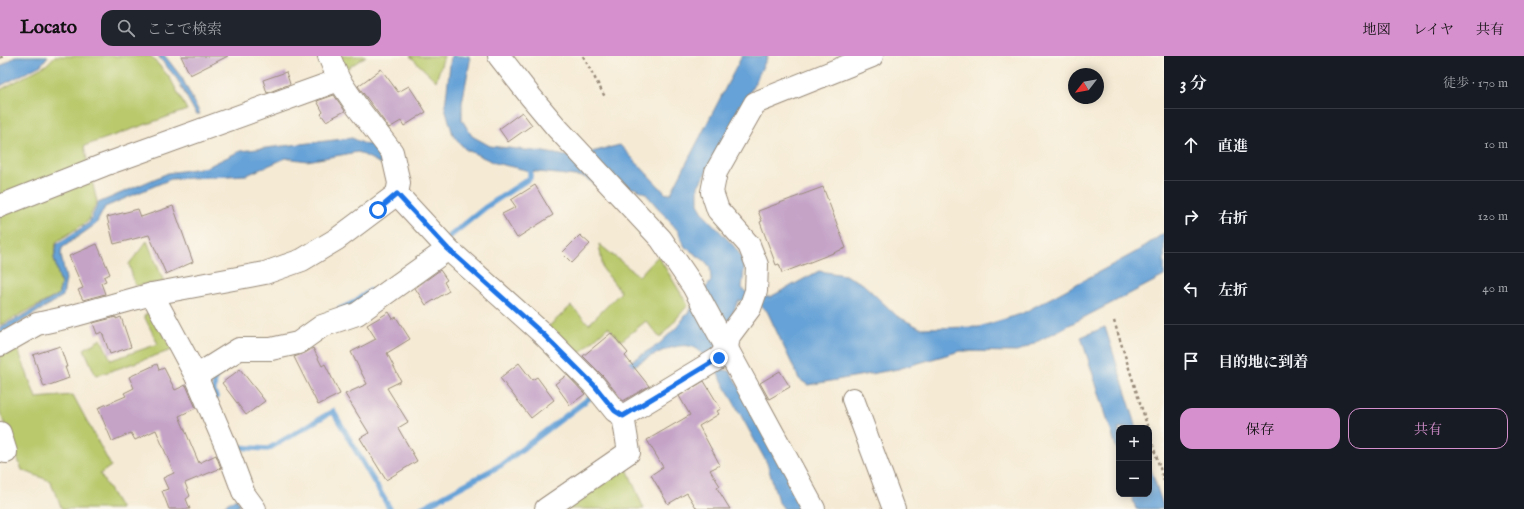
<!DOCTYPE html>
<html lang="ja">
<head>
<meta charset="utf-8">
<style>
	:root { --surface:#171b24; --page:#20242c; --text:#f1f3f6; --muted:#9ea1a6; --line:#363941; --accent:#d690ce }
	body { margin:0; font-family:"IM FELL English","Noto Serif JP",serif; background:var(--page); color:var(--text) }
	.controls { position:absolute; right:12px; bottom:12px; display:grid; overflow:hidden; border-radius:8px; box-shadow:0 2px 10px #0003 }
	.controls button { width:36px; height:36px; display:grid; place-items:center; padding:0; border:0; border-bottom:1px solid var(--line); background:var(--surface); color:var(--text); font:20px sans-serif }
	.compass { position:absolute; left:1068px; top:12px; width:36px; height:36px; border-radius:50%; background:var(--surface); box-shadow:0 2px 10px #0003; rotate:239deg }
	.stop { position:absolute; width:12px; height:12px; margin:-9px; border:3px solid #1a73e8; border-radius:50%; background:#fff }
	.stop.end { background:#1a73e8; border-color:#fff; box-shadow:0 1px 4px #0008 }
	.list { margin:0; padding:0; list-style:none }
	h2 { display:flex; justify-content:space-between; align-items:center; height:52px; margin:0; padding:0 16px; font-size:17px }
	h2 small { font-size:13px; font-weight:400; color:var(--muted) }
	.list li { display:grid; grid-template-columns:26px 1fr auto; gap:12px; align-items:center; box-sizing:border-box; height:72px; padding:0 16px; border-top:1px solid var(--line) }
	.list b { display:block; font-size:15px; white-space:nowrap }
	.list em { font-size:13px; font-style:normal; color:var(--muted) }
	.actions { display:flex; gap:8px; padding:12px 16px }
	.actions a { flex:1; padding:9px 0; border:1px solid var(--accent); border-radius:12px; text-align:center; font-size:14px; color:var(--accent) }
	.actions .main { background:var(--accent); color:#111 }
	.icon { flex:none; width:22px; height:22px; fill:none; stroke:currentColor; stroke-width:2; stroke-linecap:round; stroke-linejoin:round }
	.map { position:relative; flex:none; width:1164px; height:453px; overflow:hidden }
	header { display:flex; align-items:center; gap:24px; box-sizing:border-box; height:56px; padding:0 20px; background:var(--accent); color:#111 }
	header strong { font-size:19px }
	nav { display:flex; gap:22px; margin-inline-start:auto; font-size:14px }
	.search { width:280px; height:36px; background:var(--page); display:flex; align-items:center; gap:10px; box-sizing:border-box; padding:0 14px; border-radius:12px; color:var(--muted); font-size:15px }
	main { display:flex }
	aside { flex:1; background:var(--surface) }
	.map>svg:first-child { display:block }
	.green { fill:#b9c96c; stroke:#7a7a45 }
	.water { fill:#66a2d7; stroke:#50667a }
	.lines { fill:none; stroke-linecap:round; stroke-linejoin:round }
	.stream { stroke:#66a2d7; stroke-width:5.5 }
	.building { fill:#c4a3c7 }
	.minor-casing { stroke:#988a79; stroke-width:24 }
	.path { stroke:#988a79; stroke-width:2.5; stroke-dasharray:3 3; stroke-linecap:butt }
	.minor { stroke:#fff; stroke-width:22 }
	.route { stroke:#1a73e8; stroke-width:5 }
</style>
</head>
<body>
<header>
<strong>Locato</strong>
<div class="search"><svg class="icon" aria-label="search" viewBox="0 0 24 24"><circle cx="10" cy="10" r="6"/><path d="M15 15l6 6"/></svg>ここで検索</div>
<nav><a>地図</a><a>レイヤ</a><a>共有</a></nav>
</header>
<main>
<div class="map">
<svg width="1164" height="453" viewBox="0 0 1164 453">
	<rect width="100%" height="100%" fill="#fbf7ec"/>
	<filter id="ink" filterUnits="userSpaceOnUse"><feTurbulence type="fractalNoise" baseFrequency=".025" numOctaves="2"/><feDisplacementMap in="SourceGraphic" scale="8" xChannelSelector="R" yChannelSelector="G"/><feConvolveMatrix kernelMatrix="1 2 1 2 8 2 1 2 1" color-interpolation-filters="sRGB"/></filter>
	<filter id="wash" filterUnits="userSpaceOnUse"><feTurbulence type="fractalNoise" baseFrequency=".012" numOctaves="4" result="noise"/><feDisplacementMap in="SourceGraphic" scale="16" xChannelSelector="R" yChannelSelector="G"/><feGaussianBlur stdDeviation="0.9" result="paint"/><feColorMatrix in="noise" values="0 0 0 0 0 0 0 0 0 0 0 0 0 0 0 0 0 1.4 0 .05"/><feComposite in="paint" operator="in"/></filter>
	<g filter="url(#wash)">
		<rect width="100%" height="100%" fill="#f5ead4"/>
		<g class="green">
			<polygon points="55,0 151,0 170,22 187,54 84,90 97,146 87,166 56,186 54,202 61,229 58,239 0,269 0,34 46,9"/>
			<polygon points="335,0 366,0 342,16"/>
			<polygon points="410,0 444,0 436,25"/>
			<polygon points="147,185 164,226 135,230 129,208"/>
			<polygon points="599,188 639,220 658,200 688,249 660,282 646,265 621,285 608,271 574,302 547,272 571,250 589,268 621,236 603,213"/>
			<polygon points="152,254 172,294 96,320 84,293 101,283 111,304 158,288 144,260"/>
			<polygon points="16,288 36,342 73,339 111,410 100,418 121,453 62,453 50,425 22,414 0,356 0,297"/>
			<polygon points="626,410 644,453 565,453"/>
		</g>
		<g class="water">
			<polygon points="16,0 48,0 41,9 0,30 0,11"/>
			<polygon points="158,0 165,0 182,22 200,58 196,58 177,23"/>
			<path d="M451,0H469L470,5L462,47V64L472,80L490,90L544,96L571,101L620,89L666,138L671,137L742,0H768L731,74L698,130V148L705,160L733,189L745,205L742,232L744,235L761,241H770L819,215L845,219L863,228L897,260L920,272L979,271L1021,258L1136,196L1164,177V220L1017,296L960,295L898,313L808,329L799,323L767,255C761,249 747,243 738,245C730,264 722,288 706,302C703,299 700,295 697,293C681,282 648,301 634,310C625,316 618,323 610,330L606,329L605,325L628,307L659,288L678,270L711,225L710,211L705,205L685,191L678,175L645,137L634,132L606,136L584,121L530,115L495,107L465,93L453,79L445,51Z"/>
			<polygon points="352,82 367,89 377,85 387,103 381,108 358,96 307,105 286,102 247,119 171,123 105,151 96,168 62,192 61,199 66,223 63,240 0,279 0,271 26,258 58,239 61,229 54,202 57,188 89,167 98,147 168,117 207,111 240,95"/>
			<polygon points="1105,271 1137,372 1119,372 1119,400 1081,281"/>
			<polygon points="715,312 730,315 807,453 784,453 778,445 767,407"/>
			<polygon points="1149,407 1164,453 1136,453 1131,438 1149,438"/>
			<polygon points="236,442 240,449 234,453 219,453"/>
		</g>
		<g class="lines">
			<g class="stream">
				<polyline points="445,184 486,151 530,122 530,115"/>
				<polyline points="340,253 353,247 370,235"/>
				<polyline points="216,341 214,336 215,320 220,316"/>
				<polyline points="236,391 268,393 333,355 390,453"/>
				<polyline points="420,453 501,409 596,337"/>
			</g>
		</g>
		<g id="blocks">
			<g class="building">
				<polygon points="181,0 228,0 190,19"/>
				<polygon points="381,13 398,36 409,30 426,56 404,70 401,65 389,72 358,30"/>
				<polygon points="286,16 290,28 267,37 263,24"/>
				<polygon points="334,39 345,55 326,65 321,58 323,56 317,45"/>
				<polygon points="522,56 532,69 508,86 499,73"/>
				<polygon points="535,129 553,159 517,182 502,158 516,151 511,144"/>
				<polygon points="823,131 846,192 782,217 779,208 776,209 760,166 762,165 758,155"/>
				<polygon points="173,150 193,206 166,218 149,179 114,188 107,161 138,153 141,161"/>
				<polygon points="580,179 590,188 572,207 562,197"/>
				<polygon points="97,188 110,218 104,221 106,225 101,227 105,238 83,244 78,234 83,232 69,200"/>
				<polygon points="440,214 447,224 444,226 449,235 426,249 415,232"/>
				<polygon points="389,256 393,263 396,261 410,283 387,297 401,325 387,332 408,366 398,372 417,405 386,424 360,382 369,377 345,338 367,328 351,296 376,283 367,269"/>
				<polygon points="116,261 116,263 121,261 131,291 110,298 102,276 97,278 93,267"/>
				<polygon points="611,277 628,297 625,300 649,330 623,345 603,320 583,300"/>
				<polygon points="60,290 67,311 65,311 69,322 44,331 33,299"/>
				<polygon points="313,292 322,310 325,308 340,338 318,349 294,301 305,297"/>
				<polygon points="519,307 532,324 537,321 554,344 531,362 500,322"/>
				<polygon points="157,308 159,314 164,312 175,334 186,329 196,352 179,360 199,407 216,399 221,412 185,427 190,440 186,443 190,453 169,453 162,435 168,433 163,422 174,417 156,374 135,384 131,377 112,385 98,352 126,340 124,337 134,332 129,321"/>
				<polygon points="240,313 265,345 246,359 222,327"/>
				<polygon points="780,315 790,331 769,343 760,327"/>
				<polygon points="567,319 585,338 570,349 555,328"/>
				<polygon points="704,325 721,353 717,355 719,358 699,370 720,409 710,414 720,430 717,432 730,453 697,453 687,437 668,448 651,419 663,411 647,384 690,359 679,340"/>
			</g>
		</g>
	</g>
	<g filter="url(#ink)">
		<use href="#blocks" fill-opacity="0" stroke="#988a79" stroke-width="1"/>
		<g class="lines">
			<g class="minor-casing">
				<g id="minor">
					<polyline points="329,0 339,24 358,52 392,96 399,127 397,138 448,193 543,278 594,329 615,355 623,360 629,396 546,453"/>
					<polyline points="499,0 531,41 557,72 661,183 693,230 814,453"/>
					<polyline points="0,150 104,109 339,24"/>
					<polyline points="152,238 196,320 226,390 244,438 255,453"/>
					<polyline points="0,289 37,268 69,261 152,238 265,217 302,204 337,183 397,138"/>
					<polyline points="196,320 239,293 271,293 298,287 322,270 357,258 448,193"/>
					<polyline points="853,343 894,453"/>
					<polyline points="623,360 719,302 727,292 729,280 750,252 756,235 757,209 749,189 718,154 712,136 716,116 755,47 872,0"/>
					<polyline points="0,377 6,396"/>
				</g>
			</g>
			<g class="path">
				<polyline points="583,0 605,41"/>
				<polyline points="0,2 3,0"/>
				<polyline points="1114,265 1148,372"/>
				<polyline points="1149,377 1164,425"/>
			</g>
			<use href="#minor" class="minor"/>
		</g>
	</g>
	<g class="lines" filter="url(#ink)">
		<polyline class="route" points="378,154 397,138 448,193 543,278 594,329 615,355 623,360 719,302"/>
	</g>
</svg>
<div class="controls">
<button>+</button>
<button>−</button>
</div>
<svg class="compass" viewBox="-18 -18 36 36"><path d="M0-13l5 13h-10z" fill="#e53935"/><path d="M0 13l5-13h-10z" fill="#9ea1a6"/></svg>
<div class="stop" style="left:378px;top:154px"></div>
<div class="stop end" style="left:719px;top:302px"></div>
</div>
<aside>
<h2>3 分<small>徒歩 · 170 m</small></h2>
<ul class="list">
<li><svg class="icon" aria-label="ahead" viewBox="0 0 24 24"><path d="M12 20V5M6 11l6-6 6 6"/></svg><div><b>直進</b></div><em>10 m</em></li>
<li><svg class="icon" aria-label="right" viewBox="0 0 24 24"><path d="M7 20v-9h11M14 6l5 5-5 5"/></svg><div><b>右折</b></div><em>120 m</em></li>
<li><svg class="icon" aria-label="left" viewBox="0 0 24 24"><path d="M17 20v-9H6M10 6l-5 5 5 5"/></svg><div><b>左折</b></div><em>40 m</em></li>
<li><svg class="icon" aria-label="arrive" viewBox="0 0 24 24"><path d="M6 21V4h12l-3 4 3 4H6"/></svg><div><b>目的地に到着</b></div></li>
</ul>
<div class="actions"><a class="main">保存</a><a>共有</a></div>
</aside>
</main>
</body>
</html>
